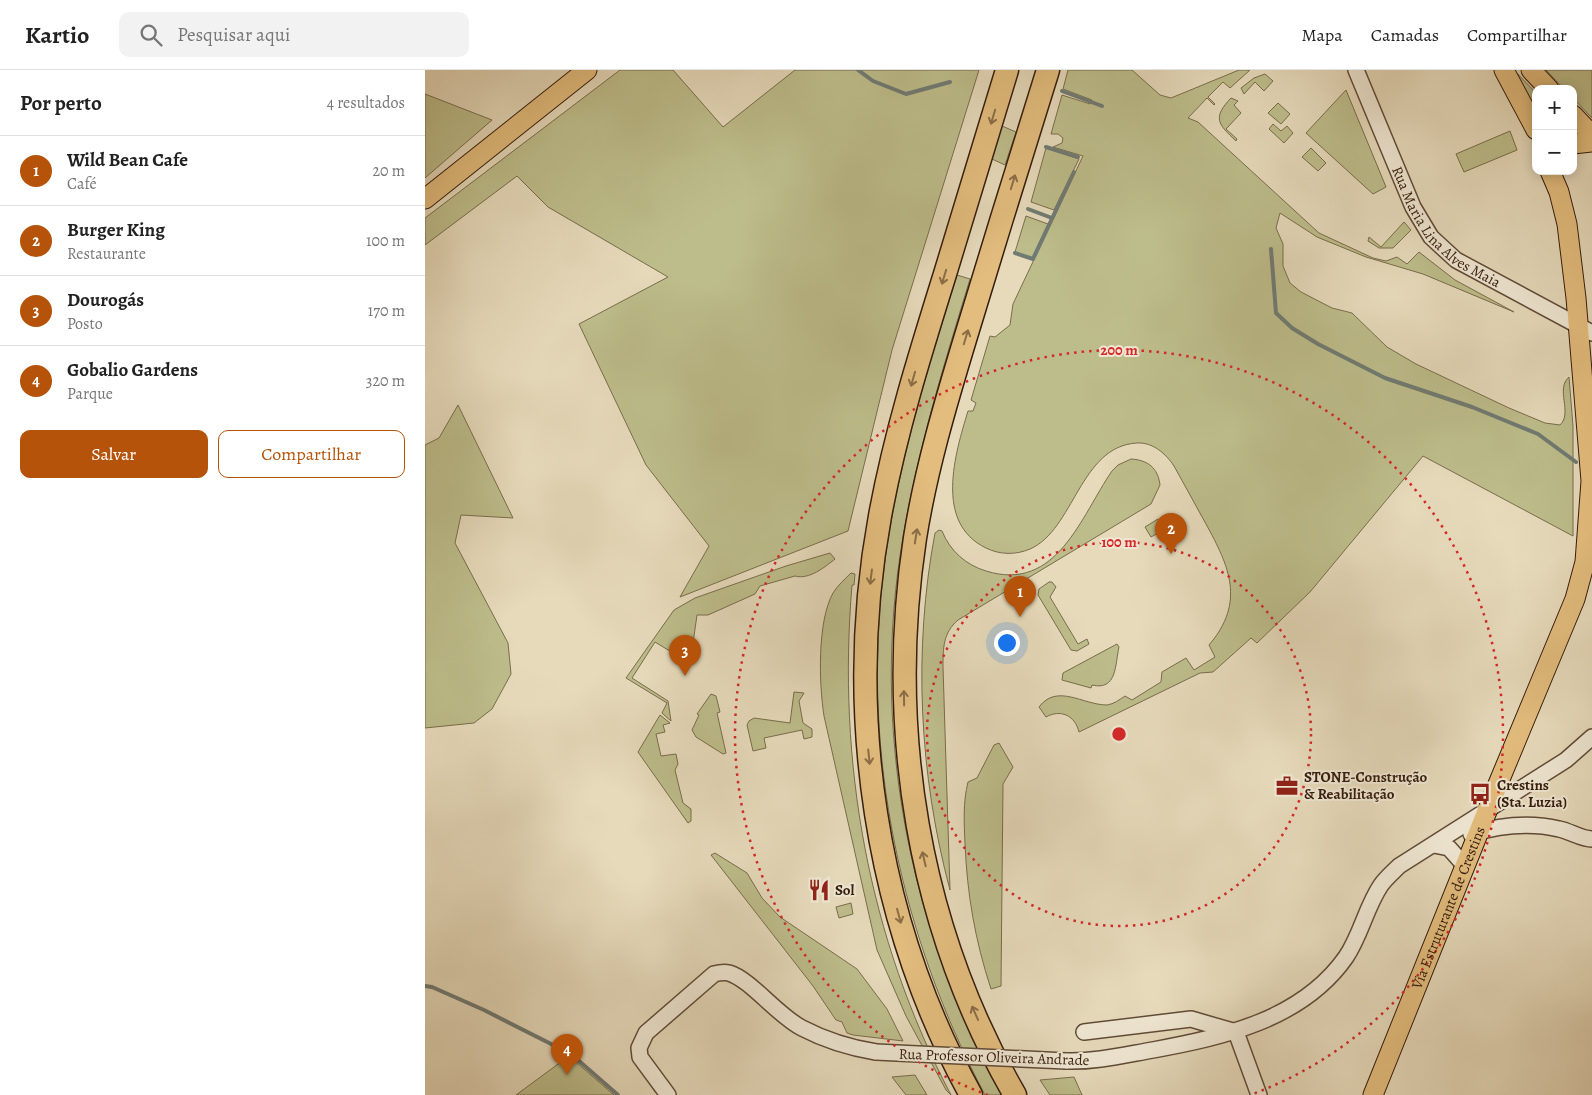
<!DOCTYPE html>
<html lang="pt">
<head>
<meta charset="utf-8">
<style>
	:root { --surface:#fff; --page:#f2f2f2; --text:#222; --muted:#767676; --line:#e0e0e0; --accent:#b45309 }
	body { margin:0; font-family:Alegreya,serif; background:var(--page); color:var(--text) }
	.controls { position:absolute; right:15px; top:15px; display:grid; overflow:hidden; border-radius:10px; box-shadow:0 2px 12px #0003 }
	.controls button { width:45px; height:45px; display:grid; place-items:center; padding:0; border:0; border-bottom:1px solid var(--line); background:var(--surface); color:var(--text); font:25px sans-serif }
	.you { position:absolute; left:581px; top:572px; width:18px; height:18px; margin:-12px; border:4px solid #fff; border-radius:50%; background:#1a73e8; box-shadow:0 0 0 8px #1a73e833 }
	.badge { display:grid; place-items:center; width:32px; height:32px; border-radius:50%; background:var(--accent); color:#fff; font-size:16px; font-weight:700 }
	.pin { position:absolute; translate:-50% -41px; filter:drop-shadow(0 1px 2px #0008) }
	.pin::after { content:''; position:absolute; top:26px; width:18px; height:15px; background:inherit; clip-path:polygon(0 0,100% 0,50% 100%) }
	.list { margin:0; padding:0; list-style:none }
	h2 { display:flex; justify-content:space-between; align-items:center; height:65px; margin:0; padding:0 20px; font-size:21px }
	h2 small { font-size:16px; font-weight:400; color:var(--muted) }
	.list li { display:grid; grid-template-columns:32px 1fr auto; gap:15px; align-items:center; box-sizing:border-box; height:70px; padding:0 20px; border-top:1px solid var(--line) }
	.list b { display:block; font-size:19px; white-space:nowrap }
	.list p { margin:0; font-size:16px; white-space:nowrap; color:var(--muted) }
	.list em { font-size:16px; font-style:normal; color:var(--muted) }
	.actions { display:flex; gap:10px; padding:15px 20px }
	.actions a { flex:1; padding:11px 0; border:1px solid var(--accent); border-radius:10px; text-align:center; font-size:18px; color:var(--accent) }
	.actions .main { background:var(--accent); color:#fff }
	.icon { flex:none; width:28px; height:28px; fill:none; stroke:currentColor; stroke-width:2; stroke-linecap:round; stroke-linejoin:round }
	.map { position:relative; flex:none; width:1167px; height:1025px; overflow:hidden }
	header { display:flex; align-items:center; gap:30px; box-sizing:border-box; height:70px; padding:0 25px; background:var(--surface); border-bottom:1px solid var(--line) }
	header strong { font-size:24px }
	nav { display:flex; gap:28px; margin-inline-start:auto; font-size:18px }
	.search { width:350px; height:45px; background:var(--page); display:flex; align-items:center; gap:12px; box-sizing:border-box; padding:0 18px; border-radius:10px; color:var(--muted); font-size:19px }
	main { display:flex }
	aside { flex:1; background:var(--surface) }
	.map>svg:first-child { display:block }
	.green { fill:#bdbd8b; stroke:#796d4c }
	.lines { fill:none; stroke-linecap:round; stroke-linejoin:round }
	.stream { stroke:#707b73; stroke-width:4 }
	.minor-casing { stroke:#614c38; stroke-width:18 }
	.major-casing { stroke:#351d0d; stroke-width:21 }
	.highway-casing { stroke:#351d0d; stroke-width:25 }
	.minor { stroke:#efe7d3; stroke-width:15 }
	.major { stroke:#e3bd7e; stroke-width:19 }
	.highway { stroke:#e3bd7e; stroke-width:22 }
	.minor-bridge-casing { stroke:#614c38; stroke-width:18; stroke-linecap:butt }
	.minor-bridge { stroke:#efe7d3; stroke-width:15 }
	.oneway { stroke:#8c6d46 }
	.ring { fill:none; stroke:#d62828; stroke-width:2.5; stroke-dasharray:2.5 5 }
	.labels { text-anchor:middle; stroke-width:4; stroke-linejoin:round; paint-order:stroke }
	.street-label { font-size:15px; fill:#351d0d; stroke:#efe7d3 }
	.poi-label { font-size:15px; font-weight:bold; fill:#351d0d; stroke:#efe7d3; text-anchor:start }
	.centre { fill:#d62828; stroke:#efe7d3; stroke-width:2.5 }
	.ring-label { font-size:15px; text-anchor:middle; font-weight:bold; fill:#d62828; stroke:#efe7d3; stroke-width:4; stroke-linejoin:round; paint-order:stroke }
</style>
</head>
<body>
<header>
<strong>Kartio</strong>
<div class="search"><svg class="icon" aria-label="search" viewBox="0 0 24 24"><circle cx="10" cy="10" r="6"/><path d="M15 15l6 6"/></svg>Pesquisar aqui</div>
<nav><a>Mapa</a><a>Camadas</a><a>Compartilhar</a></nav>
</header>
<main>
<aside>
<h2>Por perto<small>4 resultados</small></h2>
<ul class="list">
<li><span class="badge">1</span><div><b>Wild Bean Cafe</b><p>Café</p></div><em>20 m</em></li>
<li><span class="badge">2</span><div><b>Burger King</b><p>Restaurante</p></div><em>100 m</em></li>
<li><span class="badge">3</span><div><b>Dourogás</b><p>Posto</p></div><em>170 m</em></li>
<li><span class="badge">4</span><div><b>Gobalio Gardens</b><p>Parque</p></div><em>320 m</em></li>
</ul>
<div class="actions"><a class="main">Salvar</a><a>Compartilhar</a></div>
</aside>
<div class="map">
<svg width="1167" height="1025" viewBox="0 0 1167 1025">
	<rect width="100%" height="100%" fill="#e6dabb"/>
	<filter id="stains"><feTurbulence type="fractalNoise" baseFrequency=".004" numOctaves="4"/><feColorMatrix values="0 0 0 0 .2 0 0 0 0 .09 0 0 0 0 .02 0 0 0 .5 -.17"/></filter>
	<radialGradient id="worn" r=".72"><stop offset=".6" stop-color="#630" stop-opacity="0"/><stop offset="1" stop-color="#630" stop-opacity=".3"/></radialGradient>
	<g class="green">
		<polygon points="195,0 248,0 298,57 370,0 554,0 467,280 423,461 255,527 284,476 221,395 154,254 243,207 123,137 92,106 0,175 0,148"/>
		<path d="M643,0H707L735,25L746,28L814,0H825L805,18L798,12L783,27L790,34L789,35L782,28L763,48L773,52L894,163L948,188L961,191L972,187L982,194L994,182L1030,210L1089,242L998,204L941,187L892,167L855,143L851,158L858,174V196L865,213L876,222L907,238L927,243L962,277L991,294L1084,338L1120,353L1135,355C1148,343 1130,319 1144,307L1148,356V466L998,386L885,522L832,573L826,568L788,602L775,603L654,662C650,645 635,639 621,647L614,637C632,613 658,635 682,635C689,634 694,630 700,626L707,630L736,612L737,602L761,588L769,600L790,587L784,575C821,532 804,496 781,454C770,435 760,415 749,396C741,384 728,372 712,373C655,376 649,460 605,479C591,485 575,485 561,478C509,453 530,384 543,341H548L551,333L546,330L565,266L570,267L585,255L588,234L658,86L628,77L637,73L638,68L633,64H626L637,25L665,34L667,30L638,19Z"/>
		<polygon points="1089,0 1111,23 1111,33 1107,37"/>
		<polygon points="1121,0 1167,0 1167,48 1148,28 1148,19 1139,19"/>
		<polygon points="840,4 848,11 839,21 830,12 819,24 816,18 829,8"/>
		<polygon points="921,20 961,117 948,124 881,63"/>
		<polygon points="0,24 67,50 0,108"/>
		<path d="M806,28L813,31L809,35L816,43L801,59L812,69L811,71C793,54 787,48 806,28Z"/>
		<polygon points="853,33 865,44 856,54 843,43"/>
		<polygon points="848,54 856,61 862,56 868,63 859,73 844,59"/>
		<polygon points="577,56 591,62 580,95 567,89"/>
		<polygon points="1085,61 1092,80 1039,102 1031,84"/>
		<polygon points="621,78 654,89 629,140 606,132"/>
		<polygon points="886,78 901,93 893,101 877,87"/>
		<polygon points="601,146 623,154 607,188 590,182"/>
		<polygon points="979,152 986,160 968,178 954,178 943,171 944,167 956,177"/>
		<path d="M532,205L545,209C519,294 493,379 478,467C445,658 483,856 577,1025H560C476,866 437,686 458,506C470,403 501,304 532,205Z"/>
		<polygon points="33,335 88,448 36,445 30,473 83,573 86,604 67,639 49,653 0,658 0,375 14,368"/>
		<path d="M706,389C723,390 733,398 735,415L726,434L533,550C518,563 518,578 518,597L525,820C494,704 488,580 510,463L514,460L517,461C525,481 541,495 561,501C632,523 656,446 687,401L693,395Z"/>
		<polygon points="733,449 740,459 726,467 720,457"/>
		<path d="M405,483L410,489C400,497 384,510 370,506L335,516L330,524L283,545H272L266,587L258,589L230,572L207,608L243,631L246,651L237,643L242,633L201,608L249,540L270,528L361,496Z"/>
		<path d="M426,503L430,504L429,515H427C412,692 443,867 526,1025L521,1020L481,946L452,880L399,646C394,614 392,552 408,523C413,515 420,509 426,503Z"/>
		<polygon points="624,512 627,512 631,517 625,527 653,574 662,569 664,574 652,581 646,580 613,525 614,519"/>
		<path d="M692,574L694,577C690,595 692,621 667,615L666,618L637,610L638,603Z"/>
		<polygon points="369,622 379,623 374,631 378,653 387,659 387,667 379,669 377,660 339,668 341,678 328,681 322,655 324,651 329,648 365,653"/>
		<polygon points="286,624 291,626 295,642 292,643 301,683 298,684 271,667 267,660 274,645 272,644"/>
		<polygon points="235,645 245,653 238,655 240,662 231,664 236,686 251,684 253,694 250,700 258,733 266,739 266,751 263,753 213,682"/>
		<path d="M574,673L588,697L578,714L576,916L566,919C550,870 542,824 540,773C539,752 538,732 543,712L552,708L569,675Z"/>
		<polygon points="290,783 322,803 337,828 355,847 432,899 462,939 478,971 428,965 422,963 417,952 411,950 388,916 286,785"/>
		<polygon points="426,833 428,844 414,848 411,837"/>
		<polygon points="144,986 189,1025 91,1025"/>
		<polygon points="490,1005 502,1025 481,1025 467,1007"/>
		<polygon points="649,1007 657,1025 625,1025 615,1010"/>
	</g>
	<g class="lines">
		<g class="stream">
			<polyline points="433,0 448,11 481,24 525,12"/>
			<polyline points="637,21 677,36"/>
			<polyline points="621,77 653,87"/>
			<polyline points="603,139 627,148"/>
			<polyline points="846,179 851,243 867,258 893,274 960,308 1047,337 1113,364 1151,392"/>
			<polyline points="590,183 608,189 649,102"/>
			<polyline points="0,916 7,917 59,940 146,984 193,1025"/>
		</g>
		<g class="minor-casing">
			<g id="minor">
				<path id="s1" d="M931,0L988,137L1006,167L1031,190L1167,263"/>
				<path d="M1046,764C1076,755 1104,752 1134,759C1145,761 1156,769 1167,769"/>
				<polyline points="1009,775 1024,778 1040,796"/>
				<polyline points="659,962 766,949 811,962"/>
				<polyline points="811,962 834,1025"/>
				<path d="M641,991C670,992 699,985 728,980C798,967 877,950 921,887C936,865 941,837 956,815C961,808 968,802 974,796L1141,690L1167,667"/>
				<path d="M243,1025L215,987L214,978L221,963L289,904C293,903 299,902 304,903C325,909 353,946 377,958C400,970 426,978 451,982"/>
			</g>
		</g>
		<g class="major-casing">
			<g id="major">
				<polyline points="1079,0 1111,60"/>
				<polyline points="1106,0 1124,19"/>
				<polyline points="1148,45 1167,65"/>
				<polyline points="1148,74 1167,72"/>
				<polyline points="0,129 162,0"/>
				<path id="s2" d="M948,1025L1073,714L1150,529L1160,492L1166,411L1151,228L1142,154L1134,122L1125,101"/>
			</g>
		</g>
		<g class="highway-casing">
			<g id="highway">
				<path d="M546,1025C450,851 419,641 455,446C470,364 495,284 520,204C541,136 561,68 582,0"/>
				<path d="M590,1025C493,857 461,659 490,468C501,399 521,332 541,266C568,177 595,89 623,0"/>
			</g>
		</g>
		<use href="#minor" class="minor"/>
		<use href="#major" class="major"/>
		<use href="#highway" class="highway"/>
		<g class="minor-bridge-casing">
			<polyline id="minor-bridge" points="451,982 641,991"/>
		</g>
		<use href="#minor-bridge" class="minor-bridge"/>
	</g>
	<defs><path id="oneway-shaft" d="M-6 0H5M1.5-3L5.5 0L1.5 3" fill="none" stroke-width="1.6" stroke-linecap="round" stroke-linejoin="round" transform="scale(1.25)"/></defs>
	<g class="oneway">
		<use href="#oneway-shaft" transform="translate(568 47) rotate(107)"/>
		<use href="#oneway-shaft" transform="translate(588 112) rotate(-73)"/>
		<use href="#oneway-shaft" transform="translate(519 207) rotate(107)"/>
		<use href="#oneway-shaft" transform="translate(541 267) rotate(-73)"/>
		<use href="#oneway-shaft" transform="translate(488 309) rotate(106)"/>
		<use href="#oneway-shaft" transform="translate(491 466) rotate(-81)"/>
		<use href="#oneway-shaft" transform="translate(446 507) rotate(97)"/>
		<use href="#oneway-shaft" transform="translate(479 628) rotate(-91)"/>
		<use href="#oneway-shaft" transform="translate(444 687) rotate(84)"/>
		<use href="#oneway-shaft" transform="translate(499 789) rotate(-103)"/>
		<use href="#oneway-shaft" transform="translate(474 846) rotate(75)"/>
		<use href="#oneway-shaft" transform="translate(550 943) rotate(-114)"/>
	</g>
	<g class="ring">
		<circle cx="694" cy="664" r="192"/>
		<path d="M563 1025A384 384 0 1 1 825 1025"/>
	</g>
	<defs>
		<g id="office-bare" transform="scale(1.725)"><path d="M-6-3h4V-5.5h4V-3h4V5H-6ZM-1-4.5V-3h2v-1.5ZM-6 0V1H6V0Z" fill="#8f2418" stroke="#efe7d3" stroke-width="2.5" paint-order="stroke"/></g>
		<g id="bus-bare" transform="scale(1.725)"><path d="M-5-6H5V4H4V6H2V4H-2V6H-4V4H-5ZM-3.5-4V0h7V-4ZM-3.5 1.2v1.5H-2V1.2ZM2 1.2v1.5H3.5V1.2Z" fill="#8f2418" stroke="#efe7d3" stroke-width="2.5" paint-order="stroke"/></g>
		<g id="restaurant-bare" transform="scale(1.725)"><path d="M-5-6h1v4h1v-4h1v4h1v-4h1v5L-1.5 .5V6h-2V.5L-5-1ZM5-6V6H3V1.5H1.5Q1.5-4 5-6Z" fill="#8f2418" stroke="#efe7d3" stroke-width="2.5" paint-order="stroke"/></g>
	</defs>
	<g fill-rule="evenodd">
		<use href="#office-bare" x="862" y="716"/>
		<use href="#bus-bare" x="1055" y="724"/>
		<use href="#restaurant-bare" x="394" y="820"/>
	</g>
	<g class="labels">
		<g class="street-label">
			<text dy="5" stroke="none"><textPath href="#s1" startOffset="186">Rua Maria Lina Alves Maia</textPath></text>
			<text dy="5" stroke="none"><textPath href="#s2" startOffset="202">Via Estruturante de Crestins</textPath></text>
			<text transform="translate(569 987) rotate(2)" y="5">Rua Professor Oliveira Andrade</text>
		</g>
		<g class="poi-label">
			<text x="879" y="712">STONE-Construção<tspan x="879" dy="17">&amp; Reabilitação</tspan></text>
			<text x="1072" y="720">Crestins<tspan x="1072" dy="17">(Sta. Luzia)</tspan></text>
			<text x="410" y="825">Sol</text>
		</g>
	</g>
	<circle cx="694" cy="664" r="8" class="centre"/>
	<g class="ring-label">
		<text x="694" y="285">200 m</text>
		<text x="694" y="477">100 m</text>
	</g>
	<rect width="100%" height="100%" filter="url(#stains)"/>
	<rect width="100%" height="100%" fill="url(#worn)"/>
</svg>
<div class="controls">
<button>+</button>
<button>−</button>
</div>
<div class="you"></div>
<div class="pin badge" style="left:595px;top:547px">1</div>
<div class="pin badge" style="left:746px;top:484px">2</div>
<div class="pin badge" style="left:260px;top:606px">3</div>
<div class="pin badge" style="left:142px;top:1005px">4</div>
</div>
</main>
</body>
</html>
